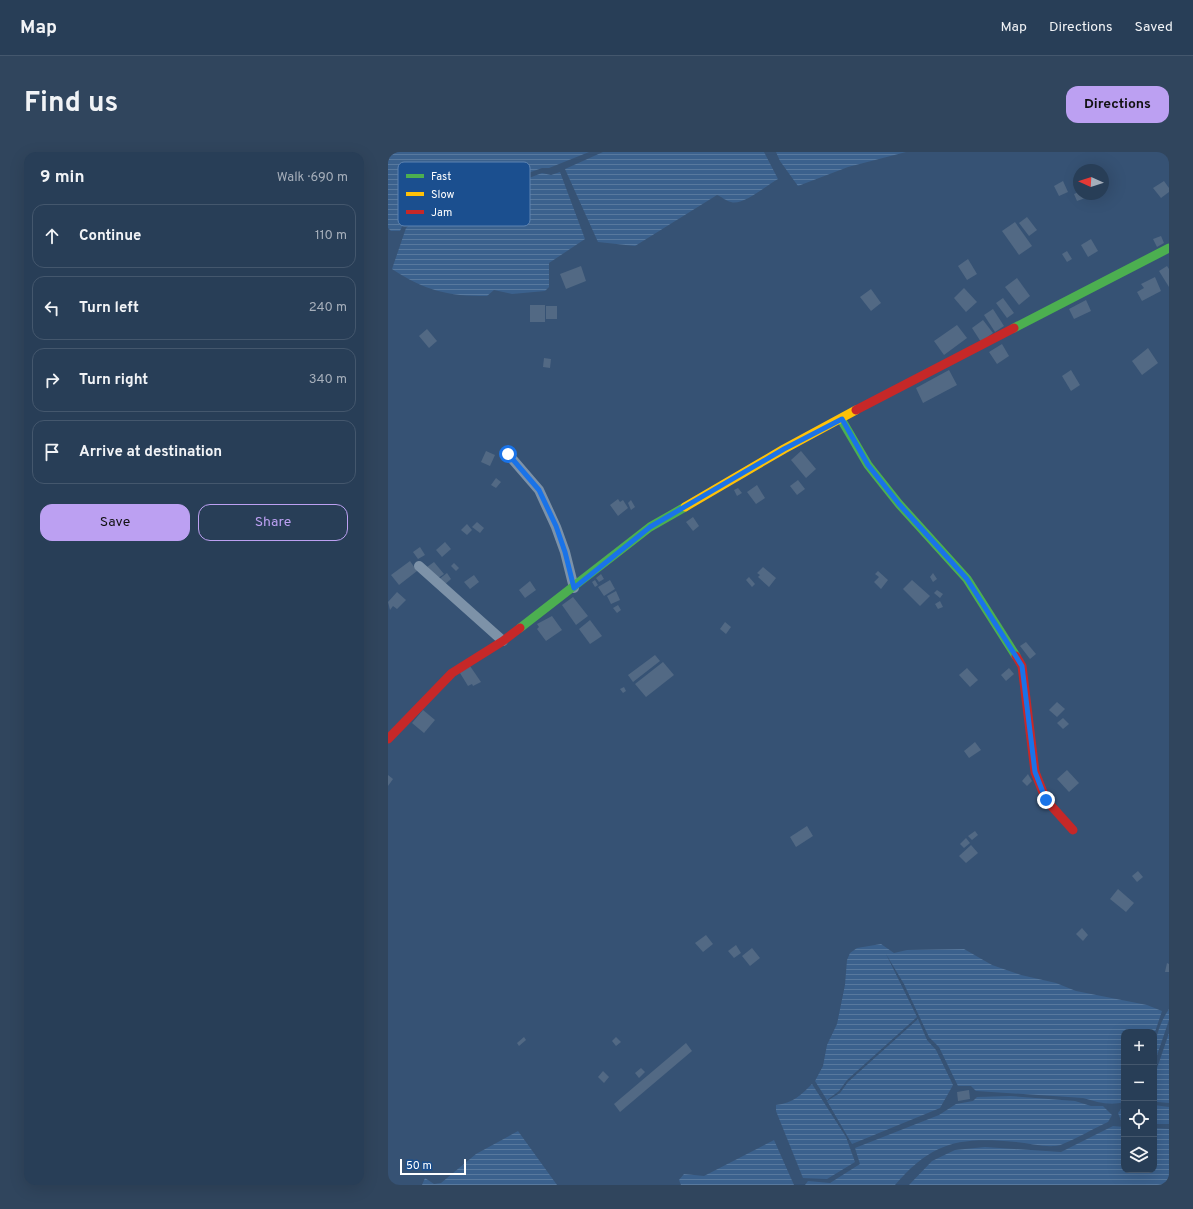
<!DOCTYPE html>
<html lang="en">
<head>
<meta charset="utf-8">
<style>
	:root { --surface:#283e57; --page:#30455d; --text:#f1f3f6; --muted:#a5aeba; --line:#44576d; --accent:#bca0f2 }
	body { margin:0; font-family:Overpass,sans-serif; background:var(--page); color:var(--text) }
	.controls { position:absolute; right:12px; bottom:12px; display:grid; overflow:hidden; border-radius:8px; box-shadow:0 4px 16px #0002 }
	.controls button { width:36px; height:36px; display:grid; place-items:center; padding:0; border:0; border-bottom:1px solid var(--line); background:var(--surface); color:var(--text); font:20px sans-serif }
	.compass { position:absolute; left:685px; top:12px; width:36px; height:36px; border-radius:50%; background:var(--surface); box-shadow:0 4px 16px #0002; rotate:273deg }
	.scale { position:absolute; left:12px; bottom:10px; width:66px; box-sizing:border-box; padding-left:4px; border:2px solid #fff; border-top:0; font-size:11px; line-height:14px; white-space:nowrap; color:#fff; -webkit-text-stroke:3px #1b4f8f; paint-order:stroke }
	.stop { position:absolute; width:12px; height:12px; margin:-9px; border:3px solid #1a73e8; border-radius:50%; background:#fff }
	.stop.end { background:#1a73e8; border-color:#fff; box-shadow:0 1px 4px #0008 }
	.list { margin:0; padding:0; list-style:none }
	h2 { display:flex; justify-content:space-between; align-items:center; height:52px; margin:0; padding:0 16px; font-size:17px }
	h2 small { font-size:13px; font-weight:400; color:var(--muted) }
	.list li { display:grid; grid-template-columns:26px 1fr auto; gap:12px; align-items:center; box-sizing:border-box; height:64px; margin:0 8px 8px; padding:0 8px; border:1px solid var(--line); border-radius:12px }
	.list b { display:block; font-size:15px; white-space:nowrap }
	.list em { font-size:13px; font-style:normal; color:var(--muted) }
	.actions { display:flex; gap:8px; padding:12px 16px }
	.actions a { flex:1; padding:9px 0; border:1px solid var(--accent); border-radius:12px; text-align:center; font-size:14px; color:var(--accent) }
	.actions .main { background:var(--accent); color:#111 }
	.icon { flex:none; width:22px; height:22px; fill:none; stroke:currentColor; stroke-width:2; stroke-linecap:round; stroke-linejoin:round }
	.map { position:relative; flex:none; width:781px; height:1033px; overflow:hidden; border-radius:12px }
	header { display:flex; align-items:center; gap:24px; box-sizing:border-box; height:56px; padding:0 20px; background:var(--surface); border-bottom:1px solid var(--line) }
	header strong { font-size:19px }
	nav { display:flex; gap:22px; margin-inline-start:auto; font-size:14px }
	.intro { display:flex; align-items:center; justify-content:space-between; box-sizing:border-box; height:96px; padding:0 24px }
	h1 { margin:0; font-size:28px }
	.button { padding:10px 18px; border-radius:12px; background:var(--accent); color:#111; font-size:14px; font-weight:700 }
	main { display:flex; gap:24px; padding:0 24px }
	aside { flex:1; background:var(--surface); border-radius:12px; box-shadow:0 4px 16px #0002 }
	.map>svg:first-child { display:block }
	.water { fill:url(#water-rules) }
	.building { fill:#526984 }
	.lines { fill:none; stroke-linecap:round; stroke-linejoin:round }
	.street { stroke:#7d92a8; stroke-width:10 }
	.fast { stroke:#4caf50; stroke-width:9 }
	.slow { stroke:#ffc107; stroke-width:9 }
	.jam { stroke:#c62828; stroke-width:9 }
	.route { stroke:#1a73e8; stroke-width:5 }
	.key { fill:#1b4f8f; stroke:#5f84b1; stroke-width:1 }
	.key-label { font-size:11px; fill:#fff }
</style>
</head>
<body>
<header>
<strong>Map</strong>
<nav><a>Map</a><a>Directions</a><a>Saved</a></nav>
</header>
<div class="intro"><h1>Find us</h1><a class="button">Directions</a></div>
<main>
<aside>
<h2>9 min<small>Walk · 690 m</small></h2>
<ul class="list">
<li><svg class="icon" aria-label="ahead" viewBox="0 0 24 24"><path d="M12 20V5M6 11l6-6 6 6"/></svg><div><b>Continue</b></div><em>110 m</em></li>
<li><svg class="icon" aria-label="left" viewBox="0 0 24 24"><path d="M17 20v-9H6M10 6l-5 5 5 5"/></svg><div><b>Turn left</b></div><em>240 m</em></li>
<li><svg class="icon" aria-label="right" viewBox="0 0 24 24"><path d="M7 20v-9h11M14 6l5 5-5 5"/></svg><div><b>Turn right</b></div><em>340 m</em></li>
<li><svg class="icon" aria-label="arrive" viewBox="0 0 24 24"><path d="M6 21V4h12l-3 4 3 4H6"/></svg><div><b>Arrive at destination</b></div></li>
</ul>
<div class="actions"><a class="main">Save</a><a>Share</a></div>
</aside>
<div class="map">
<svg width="781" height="1033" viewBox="0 0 781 1033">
	<defs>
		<pattern id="water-rules" width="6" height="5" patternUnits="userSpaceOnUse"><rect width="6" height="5" fill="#3b618d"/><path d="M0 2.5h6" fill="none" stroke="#58799e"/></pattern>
	</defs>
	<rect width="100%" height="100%" fill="#365274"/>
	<g class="water">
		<polygon points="0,0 201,0 161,16 154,16 23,64 16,70 12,79 3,79 0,76"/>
		<path d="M215,0H376L390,27C379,33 355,54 343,50C338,49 334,45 329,43L247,94L210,90L177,17Z"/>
		<polygon points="388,0 518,0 460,15 410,34 392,9"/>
		<path d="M172,20L197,87L161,111V135L157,139L124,142L106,138L99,144C59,144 38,139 4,117L18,76L24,71L154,21L163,23Z"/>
		<path d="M493,792L506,801L519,798L576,797L604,813L633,823L668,831L688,839L759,853L774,859L766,883V880H736V950C722,954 709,950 695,946L588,939L583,934H570L551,895L541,885L516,832L498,802L529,865L459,928L451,939L439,948L427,929L435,914L439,893L449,872L457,833L459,808L462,801L469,796Z"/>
		<path d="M781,857V868L766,912C766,891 769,875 781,857Z"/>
		<polygon points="530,867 539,888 548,898 565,933 552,956 464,992 439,949 452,941 460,930"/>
		<polygon points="781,881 781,951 769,950 766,947 766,925"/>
		<path d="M424,932L458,985L467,1010L439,1027L415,1026L388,959V953C405,951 413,943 424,932Z"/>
		<path d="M622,944L687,949L703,954H715L724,963L720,970C710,974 676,994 667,994C655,995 640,991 628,990C572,985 545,989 507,1033H417L420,1029L442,1031L472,1012L467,996L551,963L568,952L585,949L589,945Z"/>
		<polygon points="736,953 736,971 734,971 730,961"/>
		<polygon points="766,953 781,955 781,972 766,972"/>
		<polygon points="725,974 736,975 736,1018 766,1018 766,976 781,977 781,1033 521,1033 544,1009 567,998 597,995 673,1000"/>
		<polygon points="130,979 169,1033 34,1033 37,1026 46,1032 53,1031 88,1002"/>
		<polygon points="386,988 406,1033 293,1033 291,1028 296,1022 316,1024"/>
	</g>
	<g class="building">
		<polygon points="675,29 680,40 671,44 666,34"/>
		<polygon points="776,29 781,36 781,40 773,46 765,36"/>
		<polygon points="691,40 691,42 699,42 700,45 689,49 686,42"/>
		<polygon points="639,65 649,78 641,84 631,71"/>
		<polygon points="627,70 644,94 631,103 614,79"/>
		<polygon points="773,84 776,91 769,95 765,87"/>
		<polygon points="703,87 710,99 700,105 693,93"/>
		<polygon points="679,99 684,107 679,110 674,102"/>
		<polygon points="580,107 589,122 579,128 570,114"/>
		<polygon points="193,114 198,129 178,137 172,122"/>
		<polygon points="779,114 781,117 781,135 771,119"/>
		<polygon points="767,125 773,139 754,149 749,140 756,136 753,132"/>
		<polygon points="629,126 642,144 631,153 617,135"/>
		<polygon points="576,136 589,150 578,160 566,146"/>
		<polygon points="483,137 493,151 483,159 472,145"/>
		<polygon points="615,146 626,161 619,166 608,151"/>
		<polygon points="698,148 703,159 686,167 681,157"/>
		<rect x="142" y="153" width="15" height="17"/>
		<rect x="158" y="154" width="11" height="13"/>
		<polygon points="605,157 616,174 607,180 596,163"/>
		<polygon points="595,168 605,181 593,190 584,176"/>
		<polygon points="569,173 579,186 556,203 546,189"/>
		<polygon points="39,177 49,189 41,196 31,184"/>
		<polygon points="614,192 621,204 609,212 601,200"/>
		<polygon points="760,196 770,211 754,223 744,209"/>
		<polygon points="156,206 163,207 162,216 155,215"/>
		<polygon points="561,218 569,233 535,251 528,236"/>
		<polygon points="683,218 692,233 683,239 674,224"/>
		<polygon points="98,299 107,303 102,314 93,310"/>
		<polygon points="413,299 428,317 418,326 403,308"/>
		<polygon points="108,326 113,330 108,336 103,333"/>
		<polygon points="410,328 417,337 409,343 402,334"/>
		<polygon points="369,333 377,346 368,352 359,340"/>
		<polygon points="350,336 354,341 349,344 346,338"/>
		<polygon points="230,347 232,350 235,348 240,356 230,364 222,353"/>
		<polygon points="243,348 247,355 243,358 240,351"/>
		<polygon points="305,365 311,374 305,379 298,370"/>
		<polygon points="89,370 96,376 92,381 84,375"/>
		<polygon points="79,372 84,378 79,383 73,378"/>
		<polygon points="57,390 63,397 54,405 48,398"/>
		<polygon points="32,395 37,403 30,407 25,400"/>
		<polygon points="22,409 29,419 11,433 3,423"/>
		<polygon points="46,410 56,422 49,427 39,415"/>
		<polygon points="66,411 71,416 68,419 63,414"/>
		<polygon points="375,415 388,426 381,435 370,425 372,423 369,421"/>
		<polygon points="490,419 500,428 493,437 486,430 491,425 487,422"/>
		<polygon points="59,421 63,427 55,434 50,428"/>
		<polygon points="545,421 549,427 545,430 542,425"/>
		<polygon points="213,422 216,427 211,430 208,426"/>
		<polygon points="86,423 91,430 82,437 76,430"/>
		<polygon points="361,425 367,432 364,435 358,428"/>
		<polygon points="207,428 210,433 207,435 204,430"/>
		<polygon points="222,428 227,437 216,444 210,435"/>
		<polygon points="524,428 542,444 532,454 515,437"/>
		<polygon points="142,429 148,438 137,446 131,438"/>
		<polygon points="549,438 555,442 552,446 546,441"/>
		<polygon points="228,439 232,448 223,452 219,444"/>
		<polygon points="9,440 18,448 9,457 5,454 2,458 0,450"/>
		<polygon points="185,445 200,464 188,473 174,453"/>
		<polygon points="552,449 555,455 550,457 547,452"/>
		<polygon points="230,453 233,458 229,461 225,456"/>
		<polygon points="164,464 174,478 158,489 149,477 151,475 149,472"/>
		<polygon points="202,468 214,484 202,492 191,477"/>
		<polygon points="337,470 343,475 338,482 332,477"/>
		<polygon points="638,490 648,502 642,507 632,494"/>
		<polygon points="267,503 272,509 245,530 240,523"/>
		<polygon points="275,510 286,523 258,545 247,532"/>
		<polygon points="82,514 93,530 85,534 84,532 80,534 72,521"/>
		<polygon points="579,516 590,528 582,535 571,523"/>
		<polygon points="621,516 626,522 618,529 613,523"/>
		<polygon points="236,535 238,539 235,541 232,537"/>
		<polygon points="669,550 677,557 669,565 661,558"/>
		<polygon points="35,558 47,568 36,581 24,571"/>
		<polygon points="675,566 681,572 675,577 669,571"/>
		<polygon points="587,590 593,598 581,606 576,599"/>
		<polygon points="679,618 691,631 681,640 669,627"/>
		<polygon points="640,622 644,629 639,634 634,629"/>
		<polygon points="0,623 5,627 0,634"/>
		<polygon points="419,674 425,684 408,695 402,685"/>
		<polygon points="587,679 590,683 584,688 580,684"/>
		<polygon points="578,686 582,691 576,696 572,692"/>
		<polygon points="583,693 590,701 578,711 571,704"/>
		<polygon points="750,719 755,725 749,730 744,724"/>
		<polygon points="730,737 746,751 738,760 722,747"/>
		<polygon points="694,776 700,783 695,789 688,782"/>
		<polygon points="318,783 325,792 315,800 307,791"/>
		<polygon points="348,793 353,801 346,806 340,799"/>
		<polygon points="364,796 372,806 362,814 354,804"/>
		<polygon points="779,811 781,812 781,820 777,820"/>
		<polygon points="136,885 138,888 131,894 129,891"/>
		<polygon points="228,885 233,890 228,894 224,889"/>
		<polygon points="298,891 304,899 232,960 226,952"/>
		<polygon points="253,916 257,920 251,926 247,921"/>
		<polygon points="215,919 221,925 216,931 210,925"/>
		<polygon points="581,938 582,947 570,949 569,940"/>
	</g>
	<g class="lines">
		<g class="street">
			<polyline points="120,302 151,338 168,375 177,400 186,436"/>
			<polyline points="31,414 115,489"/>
		</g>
		<g class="fast">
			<polyline points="626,176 781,96"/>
			<polyline points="453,267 480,313 511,352 579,427 628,504"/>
			<polyline points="132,476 262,375 297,355"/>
		</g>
		<polyline class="slow" points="297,355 396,297 468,258"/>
		<g class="jam">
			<polyline points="468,258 626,176"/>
			<polyline points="628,504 634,514 647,620 658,648 685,678"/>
			<polyline points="0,587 64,521 115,489 132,476"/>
		</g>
	</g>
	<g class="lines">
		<polyline class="route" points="120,302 151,338 168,374 177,400 186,436 262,375 396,297 454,267 480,313 511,352 579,427 634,514 647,620 658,648"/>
	</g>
	<rect x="10" y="10" width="132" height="64" rx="6" class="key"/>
	<rect x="18" y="22" width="18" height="4" fill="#4caf50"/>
	<rect x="18" y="40" width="18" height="4" fill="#ffc107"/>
	<rect x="18" y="58" width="18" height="4" fill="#c62828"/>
	<g class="key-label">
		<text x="43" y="28">Fast</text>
		<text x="43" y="46">Slow</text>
		<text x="43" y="64">Jam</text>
	</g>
</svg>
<div class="controls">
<button>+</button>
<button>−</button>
<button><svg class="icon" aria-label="locate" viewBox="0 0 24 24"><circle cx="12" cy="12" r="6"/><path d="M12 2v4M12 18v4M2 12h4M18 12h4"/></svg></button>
<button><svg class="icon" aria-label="layers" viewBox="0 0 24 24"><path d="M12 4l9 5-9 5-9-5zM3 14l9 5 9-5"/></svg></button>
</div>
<svg class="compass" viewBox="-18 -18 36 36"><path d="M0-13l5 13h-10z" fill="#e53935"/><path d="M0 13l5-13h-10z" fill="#a5aeba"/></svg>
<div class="scale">50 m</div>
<div class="stop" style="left:120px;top:302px"></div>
<div class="stop end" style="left:658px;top:648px"></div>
</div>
</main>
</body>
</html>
